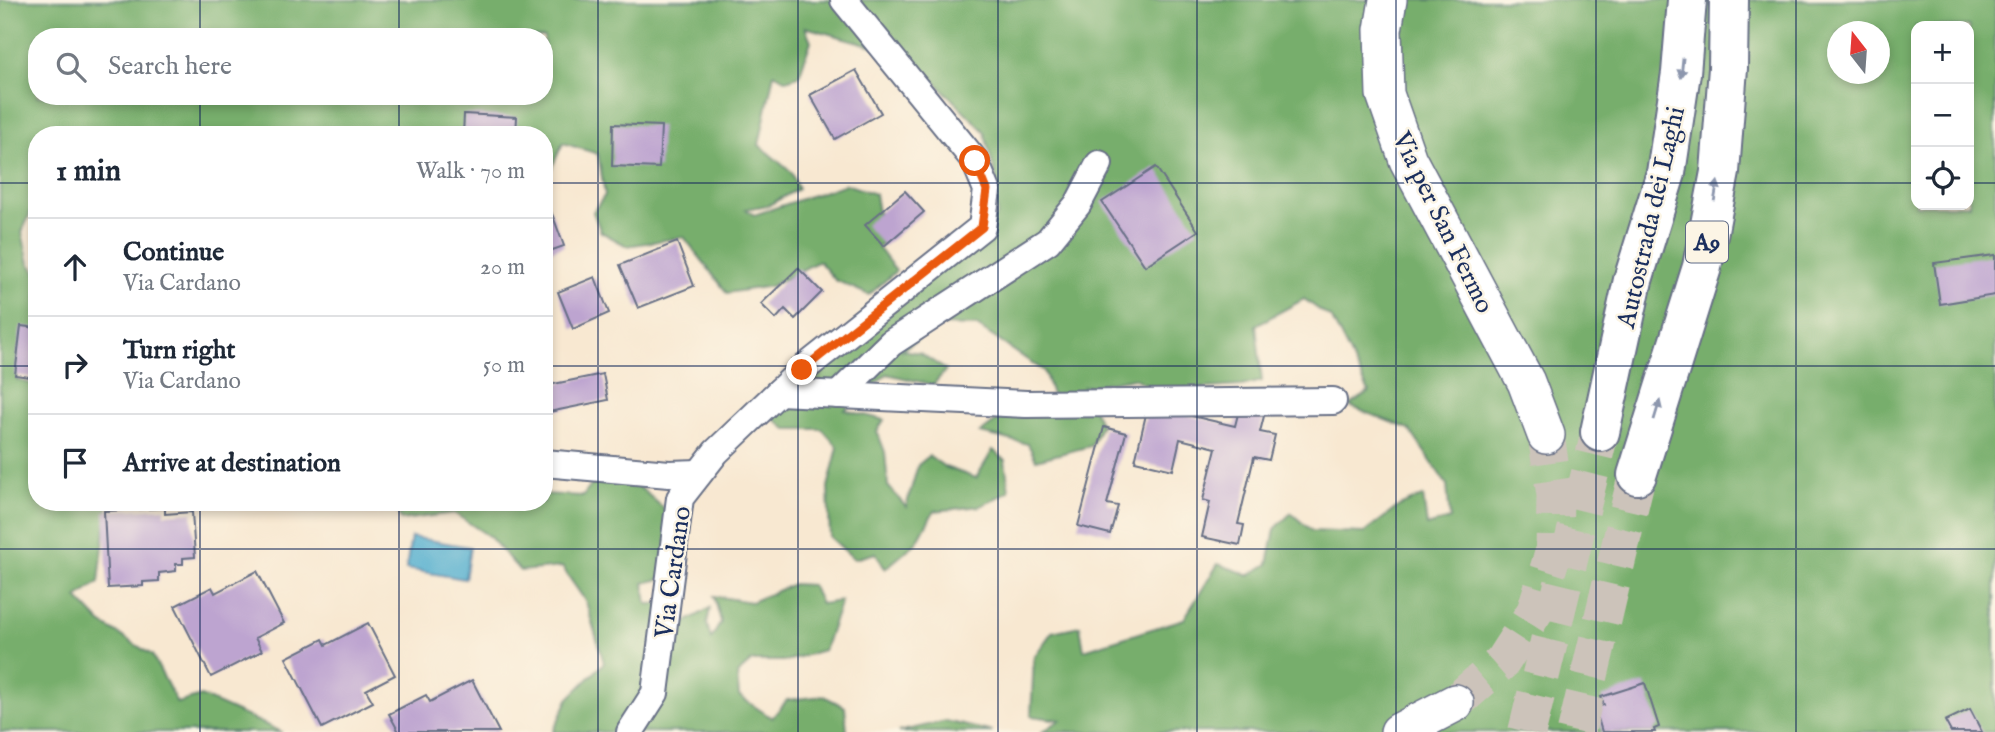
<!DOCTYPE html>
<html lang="en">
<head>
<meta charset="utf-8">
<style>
	:root { --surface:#fff; --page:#f6f6f7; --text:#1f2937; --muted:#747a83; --line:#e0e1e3 }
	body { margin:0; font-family:"IM FELL English",serif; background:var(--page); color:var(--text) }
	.controls { position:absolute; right:21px; top:21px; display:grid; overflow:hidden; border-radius:14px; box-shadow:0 4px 10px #0003 }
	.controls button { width:63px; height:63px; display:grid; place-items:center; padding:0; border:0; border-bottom:2px solid var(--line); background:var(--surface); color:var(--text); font:35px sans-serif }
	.compass { position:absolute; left:1827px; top:21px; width:63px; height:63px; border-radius:50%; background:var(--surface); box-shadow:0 4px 10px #0003; rotate:343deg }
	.stop { position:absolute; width:21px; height:21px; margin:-16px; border:5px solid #ea580c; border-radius:50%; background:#fff }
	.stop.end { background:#ea580c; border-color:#fff; box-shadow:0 2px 7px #0008 }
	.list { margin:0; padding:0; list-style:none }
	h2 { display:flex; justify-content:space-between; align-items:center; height:91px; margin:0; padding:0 28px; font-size:30px }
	h2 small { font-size:23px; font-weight:400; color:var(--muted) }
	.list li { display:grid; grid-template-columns:46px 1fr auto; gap:21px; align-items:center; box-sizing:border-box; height:98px; padding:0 28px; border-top:2px solid var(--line) }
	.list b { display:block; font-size:26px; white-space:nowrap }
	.list p { margin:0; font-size:23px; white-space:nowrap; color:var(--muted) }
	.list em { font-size:23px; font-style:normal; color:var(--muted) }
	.icon { flex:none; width:38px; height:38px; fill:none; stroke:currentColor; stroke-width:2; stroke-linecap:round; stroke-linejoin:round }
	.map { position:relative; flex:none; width:1995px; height:732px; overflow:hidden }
	.search { position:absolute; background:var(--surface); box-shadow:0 4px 10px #0003; left:28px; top:28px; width:525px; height:77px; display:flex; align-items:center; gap:18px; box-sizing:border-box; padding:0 24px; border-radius:28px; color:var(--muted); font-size:26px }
	.panel { position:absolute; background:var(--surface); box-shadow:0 4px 10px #0003; left:28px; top:126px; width:525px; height:385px; border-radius:28px }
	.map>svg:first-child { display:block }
	.forest { fill:#77ae6c; stroke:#496e65; stroke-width:2; fill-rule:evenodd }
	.water { fill:#51aecf; stroke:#366e96; stroke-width:2 }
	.building { fill:#bda4d0 }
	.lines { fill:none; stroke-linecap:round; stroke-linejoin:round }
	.secondary-tunnel { stroke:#ccc3ba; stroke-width:37; stroke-dasharray:37 18; stroke-linecap:butt }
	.motorway-tunnel { stroke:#ccc3ba; stroke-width:38; stroke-dasharray:38 19; stroke-linecap:butt }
	.minor-casing { stroke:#687086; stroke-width:30 }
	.secondary-casing { stroke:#687086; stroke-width:40 }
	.motorway-casing { stroke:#687086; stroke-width:42 }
	.minor { stroke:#fff; stroke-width:26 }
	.secondary { stroke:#fff; stroke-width:37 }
	.motorway { stroke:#fff; stroke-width:38 }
	.oneway { fill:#8d97ae }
	.route { stroke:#ea580c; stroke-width:9 }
	.grid { fill:none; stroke:#1b2f5e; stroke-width:2; stroke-opacity:0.55 }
	.labels { text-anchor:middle; stroke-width:5; stroke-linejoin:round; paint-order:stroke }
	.shield { fill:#fcf5e5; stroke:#5e6a86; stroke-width:2 }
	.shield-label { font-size:24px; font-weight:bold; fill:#1b2f5e }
	.street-label { font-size:26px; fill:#1b2f5e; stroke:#fcf5e5 }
</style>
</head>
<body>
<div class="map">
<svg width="1995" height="732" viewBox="0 0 1995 732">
	<rect width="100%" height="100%" fill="#fcf5e5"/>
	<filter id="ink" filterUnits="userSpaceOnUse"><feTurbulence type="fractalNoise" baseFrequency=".0143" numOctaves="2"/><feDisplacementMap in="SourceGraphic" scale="14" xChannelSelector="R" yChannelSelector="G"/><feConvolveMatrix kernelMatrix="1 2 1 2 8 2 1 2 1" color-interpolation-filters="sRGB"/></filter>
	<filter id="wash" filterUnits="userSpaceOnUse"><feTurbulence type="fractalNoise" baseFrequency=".00686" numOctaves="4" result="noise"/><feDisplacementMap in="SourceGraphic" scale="28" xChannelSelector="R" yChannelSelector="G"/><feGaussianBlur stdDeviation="1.57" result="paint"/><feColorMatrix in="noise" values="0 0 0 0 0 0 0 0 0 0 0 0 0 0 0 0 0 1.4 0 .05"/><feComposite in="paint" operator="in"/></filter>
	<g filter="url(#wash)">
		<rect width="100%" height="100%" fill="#f8e8d1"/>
		<g class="forest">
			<path d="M0,0H1995V732H1042L1060,720L1031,716L1034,657L1052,632L1080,626L1084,650L1184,619L1218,564L1249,575L1268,564L1275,529L1291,513L1312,531L1364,533L1399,506L1423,496L1427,526L1450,519L1447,485L1409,429L1349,406L1369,392L1332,319L1304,299L1256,325L1262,381L1242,386L1156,391L1134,378L1083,387L1101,425L1091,446L1036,460L1028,444L980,433L999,419L1058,413L1044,371L977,326L939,325L902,350L920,353L946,370L933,385L887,374L845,410L884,420L877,431L885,452L888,486L906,507L918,465L929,456L945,467L976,478L993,450L1005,460L1009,491L981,506L934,511L917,542L885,569L876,553L854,559L830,537L828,487L838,447L822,429H786L772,417L997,216L996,178L984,131L909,56L805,27L811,41L799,76L786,80L774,73L759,145L791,172L798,189L769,205L746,209L754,215L846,184L875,194L878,213L898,224L892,236L878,247L896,271L869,295L835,280L819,261L771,286L727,293L684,237L627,246L601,232L593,212L605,195L598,154L563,143L544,184V135H37V198L22,232L29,263L37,273V326L17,351V380L37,385V502H108L99,582L77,598L101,623L152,655L177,703L201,696L282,732H0ZM1916,26H1969V205H1916ZM1838,32H1880V74H1838ZM37,37H544V96H37Z"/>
			<polygon points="596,479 637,485 667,511 681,574 644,583 647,604 677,603 684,623 710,608 707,624 711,639 721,622 714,596 751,602 793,584 812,585 821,604 841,601 824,650 786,661 752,661 737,674 739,696 772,718 787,700 824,696 845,707 847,732 553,732 568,699 604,663 586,602 562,567 520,571 490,537 454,513 401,520 393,502 544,502 544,494 583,496"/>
			<polygon points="946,721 993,732 898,732 902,731"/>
		</g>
		<polygon class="water" points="411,537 470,547 465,579 406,569"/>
		<g id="blocks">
			<g class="building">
				<polygon points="856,70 881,113 835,139 810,95"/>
				<polygon points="464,114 517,117 516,135 463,135"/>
				<polygon points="613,124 661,126 659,168 612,166"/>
				<polygon points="1156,167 1198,231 1145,266 1102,202"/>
				<polygon points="905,191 924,212 884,246 865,225"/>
				<polygon points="551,211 564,246 544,253 544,214"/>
				<polygon points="677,242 694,286 638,308 620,265"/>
				<polygon points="1995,255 1995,295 1940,304 1934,263"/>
				<polygon points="798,268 822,292 795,319 785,309 776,319 761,304"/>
				<polygon points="595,277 609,313 573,329 558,292"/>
				<polygon points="21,326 37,328 37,378 15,375"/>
				<polygon points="603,374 608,400 549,412 544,386"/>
				<polygon points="1148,406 1235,426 1240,406 1265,412 1260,432 1275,435 1269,460 1254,457 1238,524 1244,525 1240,545 1202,537 1210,502 1203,500 1216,448 1180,439 1173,470 1135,461"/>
				<polygon points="1104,427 1126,433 1107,504 1118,506 1110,534 1078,526"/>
				<polygon points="165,508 165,514 192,512 195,557 183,558 183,564 176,564 176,571 159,573 159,581 143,582 143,586 108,588 104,511"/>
				<polygon points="257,571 284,623 255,638 262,651 211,677 175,606 212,587 215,593"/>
				<polygon points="368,623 395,675 366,690 373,702 322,728 286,658 323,639 326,645"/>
				<polygon points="472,680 499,732 399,732 389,714 426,695 430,702"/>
				<polygon points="1645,683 1659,727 1654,729 1655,732 1602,732 1595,708 1604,705 1601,697"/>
				<polygon points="1970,709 1982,732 1951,732 1945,721"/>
			</g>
		</g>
	</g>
	<g filter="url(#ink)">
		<use href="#blocks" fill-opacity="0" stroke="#687086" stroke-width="2"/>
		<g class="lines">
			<polyline class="secondary-tunnel" points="1455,703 1502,662 1535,611 1554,550 1555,495 1546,435"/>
			<g class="motorway-tunnel">
				<polyline points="1527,732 1600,432"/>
				<polyline points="1576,732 1637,475"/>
			</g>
			<g class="minor-casing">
				<g id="minor">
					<polyline points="779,392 1026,404 1333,401"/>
					<polyline points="838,395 891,343 1048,241 1078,204 1099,164"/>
					<polyline points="544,463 669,474 699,473"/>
					<polyline points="630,732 655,693 680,498 716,452 802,370 982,227 987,190 975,161 844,0"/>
				</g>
			</g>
			<g class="secondary-casing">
				<g id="secondary">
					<polyline points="1388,0 1383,30 1385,94 1408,160 1526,382 1546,435"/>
					<polyline points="1399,732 1455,703"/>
				</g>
			</g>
			<g class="motorway-casing">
				<g id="motorway">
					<polyline points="1600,432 1633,280 1666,173 1681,73 1687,0"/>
					<polyline points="1637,475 1702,267 1720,172 1728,68 1729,0"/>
				</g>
			</g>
			<use href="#minor" class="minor"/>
			<use href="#secondary" class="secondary"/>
			<use href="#motorway" class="motorway"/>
		</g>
		<defs><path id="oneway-solid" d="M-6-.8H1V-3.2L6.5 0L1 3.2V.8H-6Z" transform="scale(1.75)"/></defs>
		<g class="oneway">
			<use href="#oneway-solid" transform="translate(1682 68) rotate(96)"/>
			<use href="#oneway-solid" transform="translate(1716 191) rotate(-80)"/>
			<use href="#oneway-solid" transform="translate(1657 410) rotate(-73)"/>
		</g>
	</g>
	<g class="lines" filter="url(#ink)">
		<polyline class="route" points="802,370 982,227 987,190 975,161"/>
	</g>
	<path class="grid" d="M200,0V37M399,0V37M598,0V732M798,0V732M998,0V732M1197,0V732M1396,0V732M1596,0V732M1796,0V732M200,96V135M399,96V135M0,183H37M544,183H1916M1969,183H1995M0,366H37M544,366H1995M200,502V732M399,502V732M0,549H1995"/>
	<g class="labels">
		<rect class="shield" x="1686" y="221.5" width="42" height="41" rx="5"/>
		<g class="shield-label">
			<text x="1707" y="250">A9</text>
		</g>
		<g class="street-label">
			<text transform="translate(1650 217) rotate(-77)" y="9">Autostrada dei Laghi</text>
			<text transform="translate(1444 222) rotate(64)" y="9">Via per San Fermo</text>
			<text transform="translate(672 572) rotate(-82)" y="9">Via Cardano</text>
		</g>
	</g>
</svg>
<div class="controls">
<button>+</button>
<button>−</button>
<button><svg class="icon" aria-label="locate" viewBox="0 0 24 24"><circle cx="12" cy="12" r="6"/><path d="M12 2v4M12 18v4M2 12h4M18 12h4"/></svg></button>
</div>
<svg class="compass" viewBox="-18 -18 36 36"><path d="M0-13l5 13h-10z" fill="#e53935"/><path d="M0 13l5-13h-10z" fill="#747a83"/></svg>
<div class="stop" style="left:975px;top:161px"></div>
<div class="stop end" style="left:802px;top:370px"></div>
<div class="search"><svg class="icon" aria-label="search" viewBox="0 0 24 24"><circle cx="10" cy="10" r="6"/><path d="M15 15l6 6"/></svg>Search here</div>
<section class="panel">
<h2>1 min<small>Walk · 70 m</small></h2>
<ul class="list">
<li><svg class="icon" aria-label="ahead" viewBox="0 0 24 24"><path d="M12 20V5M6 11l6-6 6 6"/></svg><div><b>Continue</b><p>Via Cardano</p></div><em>20 m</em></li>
<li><svg class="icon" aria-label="right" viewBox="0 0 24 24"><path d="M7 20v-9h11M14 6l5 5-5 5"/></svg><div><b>Turn right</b><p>Via Cardano</p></div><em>50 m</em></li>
<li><svg class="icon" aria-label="arrive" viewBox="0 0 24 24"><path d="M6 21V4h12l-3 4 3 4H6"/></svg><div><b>Arrive at destination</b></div></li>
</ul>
</section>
</div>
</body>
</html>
